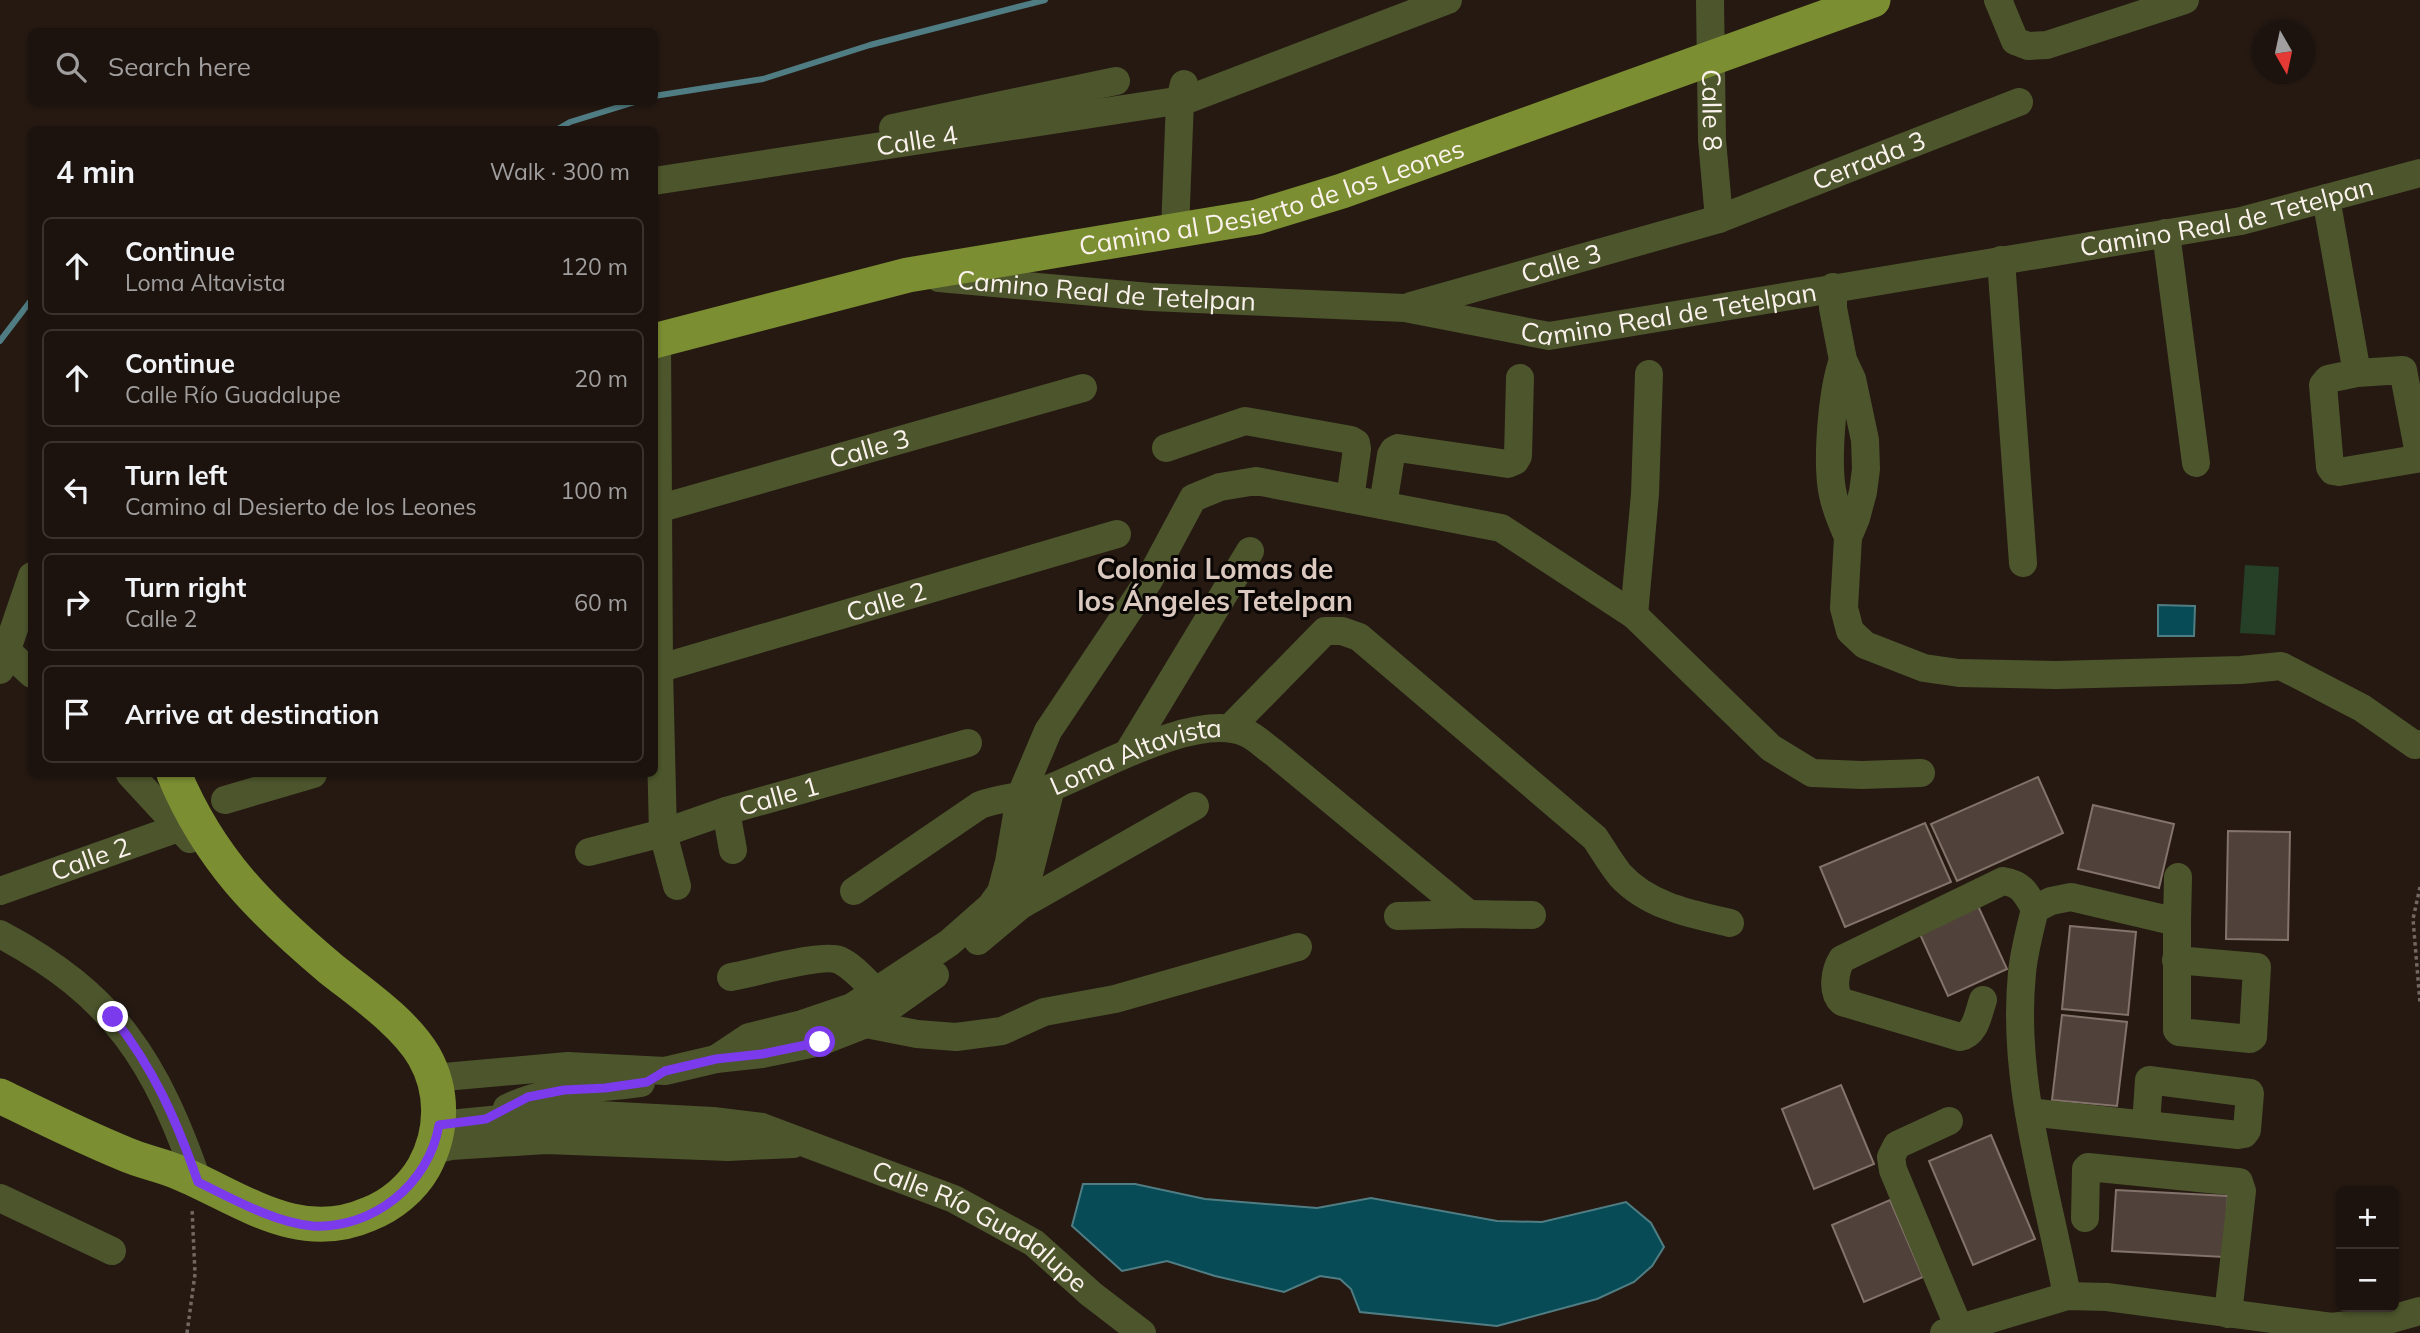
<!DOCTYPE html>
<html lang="en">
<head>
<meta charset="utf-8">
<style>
	:root { --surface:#1c130e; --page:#251c17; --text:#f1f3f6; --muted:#a09e9e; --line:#3a322e }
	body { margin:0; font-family:Mulish,sans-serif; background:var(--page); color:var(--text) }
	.controls { position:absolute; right:21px; bottom:21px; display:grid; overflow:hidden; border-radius:10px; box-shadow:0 2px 5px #0004 }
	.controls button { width:63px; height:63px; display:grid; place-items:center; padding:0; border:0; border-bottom:2px solid var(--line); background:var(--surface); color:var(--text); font:35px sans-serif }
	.compass { position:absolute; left:2252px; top:21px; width:63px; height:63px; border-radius:50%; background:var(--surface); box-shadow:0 2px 5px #0004; rotate:171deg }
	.stop { position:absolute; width:21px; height:21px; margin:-16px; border:5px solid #7c3aed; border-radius:50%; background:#fff }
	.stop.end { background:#7c3aed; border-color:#fff; box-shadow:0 2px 7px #0008 }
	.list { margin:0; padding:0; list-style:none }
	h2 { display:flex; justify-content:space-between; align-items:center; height:91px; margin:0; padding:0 28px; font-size:30px }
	h2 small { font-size:23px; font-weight:400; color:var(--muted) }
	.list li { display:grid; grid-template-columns:46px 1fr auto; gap:21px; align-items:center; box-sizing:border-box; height:98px; margin:0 14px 14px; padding:0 14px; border:2px solid var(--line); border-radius:10px }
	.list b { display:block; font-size:26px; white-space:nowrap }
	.list p { margin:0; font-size:23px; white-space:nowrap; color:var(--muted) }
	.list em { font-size:23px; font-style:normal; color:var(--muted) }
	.icon { flex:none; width:38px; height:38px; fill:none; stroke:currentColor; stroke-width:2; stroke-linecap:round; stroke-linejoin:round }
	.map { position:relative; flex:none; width:2420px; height:1333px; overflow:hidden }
	.search { position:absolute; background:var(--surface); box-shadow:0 2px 5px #0004; left:28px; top:28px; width:630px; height:77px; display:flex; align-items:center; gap:18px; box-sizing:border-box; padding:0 24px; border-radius:10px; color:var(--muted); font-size:26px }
	.panel { position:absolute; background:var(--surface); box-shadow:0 2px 5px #0004; left:28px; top:126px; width:630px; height:651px; border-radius:10px }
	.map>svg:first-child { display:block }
	.green { fill:#254026 }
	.water { fill:#064b55; stroke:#507d83; stroke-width:2 }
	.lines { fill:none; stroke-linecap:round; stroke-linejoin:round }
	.stream { stroke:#507d83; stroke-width:6 }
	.building { fill:#50423a; stroke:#83736a; stroke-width:2 }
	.path { stroke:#736862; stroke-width:3.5; stroke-dasharray:3.5 3.5; stroke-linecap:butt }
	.minor { stroke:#4c552c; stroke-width:28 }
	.major { stroke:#7b8e32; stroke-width:35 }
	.route { stroke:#7c3aed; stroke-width:9 }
	.labels { text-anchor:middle; stroke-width:6; stroke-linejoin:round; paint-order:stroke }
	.street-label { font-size:26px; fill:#fbf2ed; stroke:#0a0604 }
	.neighbourhood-label { font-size:28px; font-weight:bold; fill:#dbc9bf; stroke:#0a0604 }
</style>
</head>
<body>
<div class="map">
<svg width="2420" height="1333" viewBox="0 0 2420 1333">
	<rect width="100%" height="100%" fill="#251912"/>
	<polygon class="green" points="2245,565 2279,567 2275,635 2240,633"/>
	<g class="water">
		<polygon points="2158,605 2195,606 2194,636 2158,636"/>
		<polygon points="1083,1184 1135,1184 1205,1199 1317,1208 1371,1198 1497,1221 1542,1222 1626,1202 1651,1223 1664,1247 1652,1266 1634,1282 1597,1299 1497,1326 1360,1312 1351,1289 1340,1279 1320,1276 1284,1292 1215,1276 1167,1261 1122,1271 1072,1226"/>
	</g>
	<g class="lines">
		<g class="stream">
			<polyline points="654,96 763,79 870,45 1045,0"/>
			<polyline points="556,130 570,122 635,102"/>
			<polyline points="0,341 32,299"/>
		</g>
	</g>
	<g class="building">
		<polygon points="2038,777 2063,833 1957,881 1931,824"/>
		<polygon points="2093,805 2174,824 2159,888 2078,869"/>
		<polygon points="1925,823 1951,882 1845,927 1820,867"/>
		<polygon points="2228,831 2290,832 2288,940 2226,939"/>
		<polygon points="1978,906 2007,969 1948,996 1919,932"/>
		<polygon points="2070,926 2136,932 2128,1015 2062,1009"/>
		<polygon points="2062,1015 2127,1022 2117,1106 2052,1100"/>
		<polygon points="1841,1085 1874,1164 1814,1189 1782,1109"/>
		<polygon points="1991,1135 2035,1239 1973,1265 1929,1161"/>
		<polygon points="2116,1190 2228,1196 2224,1257 2112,1251"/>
		<polygon points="1890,1200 1923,1277 1864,1302 1832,1225"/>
	</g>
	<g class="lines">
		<g class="path">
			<polyline points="2420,887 2413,919 2420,1003"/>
			<polyline points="187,1333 195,1274 192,1208"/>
		</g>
		<g class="minor">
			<path id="s1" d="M1710,0L1712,140L1719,219"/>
			<polyline points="1998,0 2015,41 2028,46 2047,45 2185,0"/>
			<polyline points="893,128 1116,81"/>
			<path id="s2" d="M654,181L1189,99L1448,0"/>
			<polyline points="2326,198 2357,373 2328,379 2323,385 2330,467 2333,471 2339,472 2416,459 2419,454 2403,370 2357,373"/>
			<polyline points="1175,231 1180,100 1184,84"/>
			<polyline points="2166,233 2196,463"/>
			<polyline points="2001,260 2023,563"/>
			<path id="s3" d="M939,278L1150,297L1405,308L1549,336L2241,221L2420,173"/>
			<polyline points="1833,287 1833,308 1843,360 1852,379 1865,440 1866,469 1863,492 1856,518 1848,537 1844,608 1850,631 1865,645 1924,668 1959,673 2056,675 2241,670 2281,666 2362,708 2415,745 2420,744"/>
			<path id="s4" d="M1411,306L1719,219L2019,102"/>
			<polyline points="657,340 659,669 663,833 677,886"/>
			<path d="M1843,360C1832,390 1826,464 1833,495C1836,510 1842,523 1848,537"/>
			<polyline points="1166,448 1245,421 1351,440 1356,443 1357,449 1350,499"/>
			<polyline points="1383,505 1391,455 1394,450 1398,448 1508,464 1515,461 1518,456 1520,378"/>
			<path id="s5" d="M654,510L1083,388"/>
			<polyline points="1634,615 1645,494 1649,374"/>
			<polyline points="6,650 32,674"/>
			<polyline points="0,670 32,576"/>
			<path id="s6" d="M654,670L1117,534"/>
			<path d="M1230,728L1325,631H1342L1359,637L1595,838C1603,850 1611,864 1620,875C1648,906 1691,914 1730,923"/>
			<polyline points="1129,751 1250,551"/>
			<polyline points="130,774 190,839"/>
			<polyline points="225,800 313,774"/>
			<polyline points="726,811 733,850"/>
			<path id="s7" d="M589,852L663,833L726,811L968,743"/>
			<path id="s8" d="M0,891L181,827"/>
			<path id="s9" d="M854,891L980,805C1004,796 1029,797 1053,787C1099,768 1198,711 1246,733C1256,737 1264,746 1273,752L1469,914"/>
			<polyline points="1021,905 1051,788"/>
			<polyline points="1398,916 1469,914 1532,915"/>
			<path d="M0,934C115,995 156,1062 198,1182"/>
			<polyline points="978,941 1021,905 1195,806"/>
			<polyline points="2176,960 2257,967 2253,1037 2250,1039 2179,1032 2177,1030 2177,922"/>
			<path d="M731,977C754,973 822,953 839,960C853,966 866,982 877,992"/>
			<path d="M1983,1000C1978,1014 1976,1034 1960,1037L1842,1002C1831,992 1835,970 1842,959L2003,881C2022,884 2026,893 2035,909"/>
			<polyline points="860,1018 866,1024 917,1034 956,1037 1002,1031 1044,1012 1115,999 1298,947"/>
			<polyline points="716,1059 749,1037 802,1024 852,1007 949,943 991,906 1001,892 1009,862 1020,797 1048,731 1149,580 1193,498 1220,487 1256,481 1501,528 1634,615 1771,748 1812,773 1862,775 1921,773"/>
			<polyline points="433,1078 568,1066 665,1071 716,1059 762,1054 820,1042 866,1024 935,975"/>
			<path d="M507,1108C549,1087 595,1090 641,1083"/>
			<polyline points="2029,1112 2238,1135 2244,1134 2247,1130 2250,1093 2149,1080 2146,1125"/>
			<polyline points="1949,1121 1897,1145 1891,1157 1893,1170 1959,1328"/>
			<path id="s10" d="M439,1125L561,1113L713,1121L762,1127L954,1199L1034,1243L1091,1294L1142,1333"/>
			<polyline points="433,1150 451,1146 546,1140 728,1147 793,1144"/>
			<polyline points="0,1198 112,1251"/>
			<polyline points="2085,1218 2086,1169 2088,1167 2239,1182 2242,1191 2228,1314"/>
			<path d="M2067,1296C2047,1189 2011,1082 2022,973C2024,951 2030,930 2035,909L2051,901L2071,897L2177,922L2178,877"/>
			<polyline points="1944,1333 2067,1296 2107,1297 2332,1327 2388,1320 2420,1311"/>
		</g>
		<g class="major">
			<path id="s11" d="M654,341L908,275L1257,217L1342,191L1873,0"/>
			<path d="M0,1096C41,1116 83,1137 125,1154C143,1162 162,1165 180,1173C242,1199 299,1245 369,1214C392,1205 412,1188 424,1167C443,1132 444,1091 424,1056C404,1022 361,993 331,969C261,910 210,860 174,774"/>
		</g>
	</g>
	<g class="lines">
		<path class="route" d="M113,1017C154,1069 176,1119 198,1182C231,1198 275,1223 313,1226C373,1229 429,1184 439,1125L486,1119L528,1097L564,1090L605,1088L647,1082L665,1071L716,1059L762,1054L820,1042"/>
	</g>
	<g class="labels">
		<g class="street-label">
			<text dy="9" stroke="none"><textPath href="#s1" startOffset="110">Calle 8</textPath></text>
			<text dy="9" stroke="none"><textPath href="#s2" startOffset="266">Calle 4</textPath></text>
			<text dy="9" stroke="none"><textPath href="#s4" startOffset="481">Cerrada 3</textPath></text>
			<text dy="9" stroke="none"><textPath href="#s11" startOffset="635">Camino al Desierto de los Leones</textPath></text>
			<text dy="9" stroke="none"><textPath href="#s3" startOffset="1302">Camino Real de Tetelpan</textPath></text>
			<text dy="9" stroke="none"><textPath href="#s4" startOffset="156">Calle 3</textPath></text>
			<text dy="9" stroke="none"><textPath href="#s3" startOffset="168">Camino Real de Tetelpan</textPath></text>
			<text dy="9" stroke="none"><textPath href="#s3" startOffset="735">Camino Real de Tetelpan</textPath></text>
			<text dy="9" stroke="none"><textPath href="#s5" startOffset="224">Calle 3</textPath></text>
			<text dy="9" stroke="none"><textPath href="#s6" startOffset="242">Calle 2</textPath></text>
			<text dy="9" stroke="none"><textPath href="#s9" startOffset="317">Loma Altavista</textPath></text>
			<text dy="9" stroke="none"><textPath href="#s7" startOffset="198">Calle 1</textPath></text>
			<text dy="9" stroke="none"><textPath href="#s8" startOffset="96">Calle 2</textPath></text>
			<text dy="9" stroke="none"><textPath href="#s10" startOffset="565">Calle Río Guadalupe</textPath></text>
		</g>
		<g class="neighbourhood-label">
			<text x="1215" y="579">Colonia Lomas de<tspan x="1215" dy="32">los Ángeles Tetelpan</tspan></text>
		</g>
	</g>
</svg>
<div class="controls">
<button>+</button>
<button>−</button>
</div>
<svg class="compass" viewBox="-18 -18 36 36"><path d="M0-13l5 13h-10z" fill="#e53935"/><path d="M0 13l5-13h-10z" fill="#a09e9e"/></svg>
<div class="stop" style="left:820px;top:1042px"></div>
<div class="stop end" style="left:113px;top:1017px"></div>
<div class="search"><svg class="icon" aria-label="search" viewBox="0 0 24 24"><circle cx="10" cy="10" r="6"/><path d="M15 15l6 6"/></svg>Search here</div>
<section class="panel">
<h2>4 min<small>Walk · 300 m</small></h2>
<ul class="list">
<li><svg class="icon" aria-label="ahead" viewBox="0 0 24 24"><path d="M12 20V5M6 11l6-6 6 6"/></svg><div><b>Continue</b><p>Loma Altavista</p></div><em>120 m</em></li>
<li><svg class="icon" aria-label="ahead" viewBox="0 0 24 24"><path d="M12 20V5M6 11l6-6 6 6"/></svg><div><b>Continue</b><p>Calle Río Guadalupe</p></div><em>20 m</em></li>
<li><svg class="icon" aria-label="left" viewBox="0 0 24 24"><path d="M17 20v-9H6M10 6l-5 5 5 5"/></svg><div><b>Turn left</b><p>Camino al Desierto de los Leones</p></div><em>100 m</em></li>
<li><svg class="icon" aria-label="right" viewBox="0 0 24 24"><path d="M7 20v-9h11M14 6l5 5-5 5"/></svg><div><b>Turn right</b><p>Calle 2</p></div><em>60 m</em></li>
<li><svg class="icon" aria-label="arrive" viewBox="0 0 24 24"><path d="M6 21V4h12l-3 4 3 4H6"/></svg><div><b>Arrive at destination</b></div></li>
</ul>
</section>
</div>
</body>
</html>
